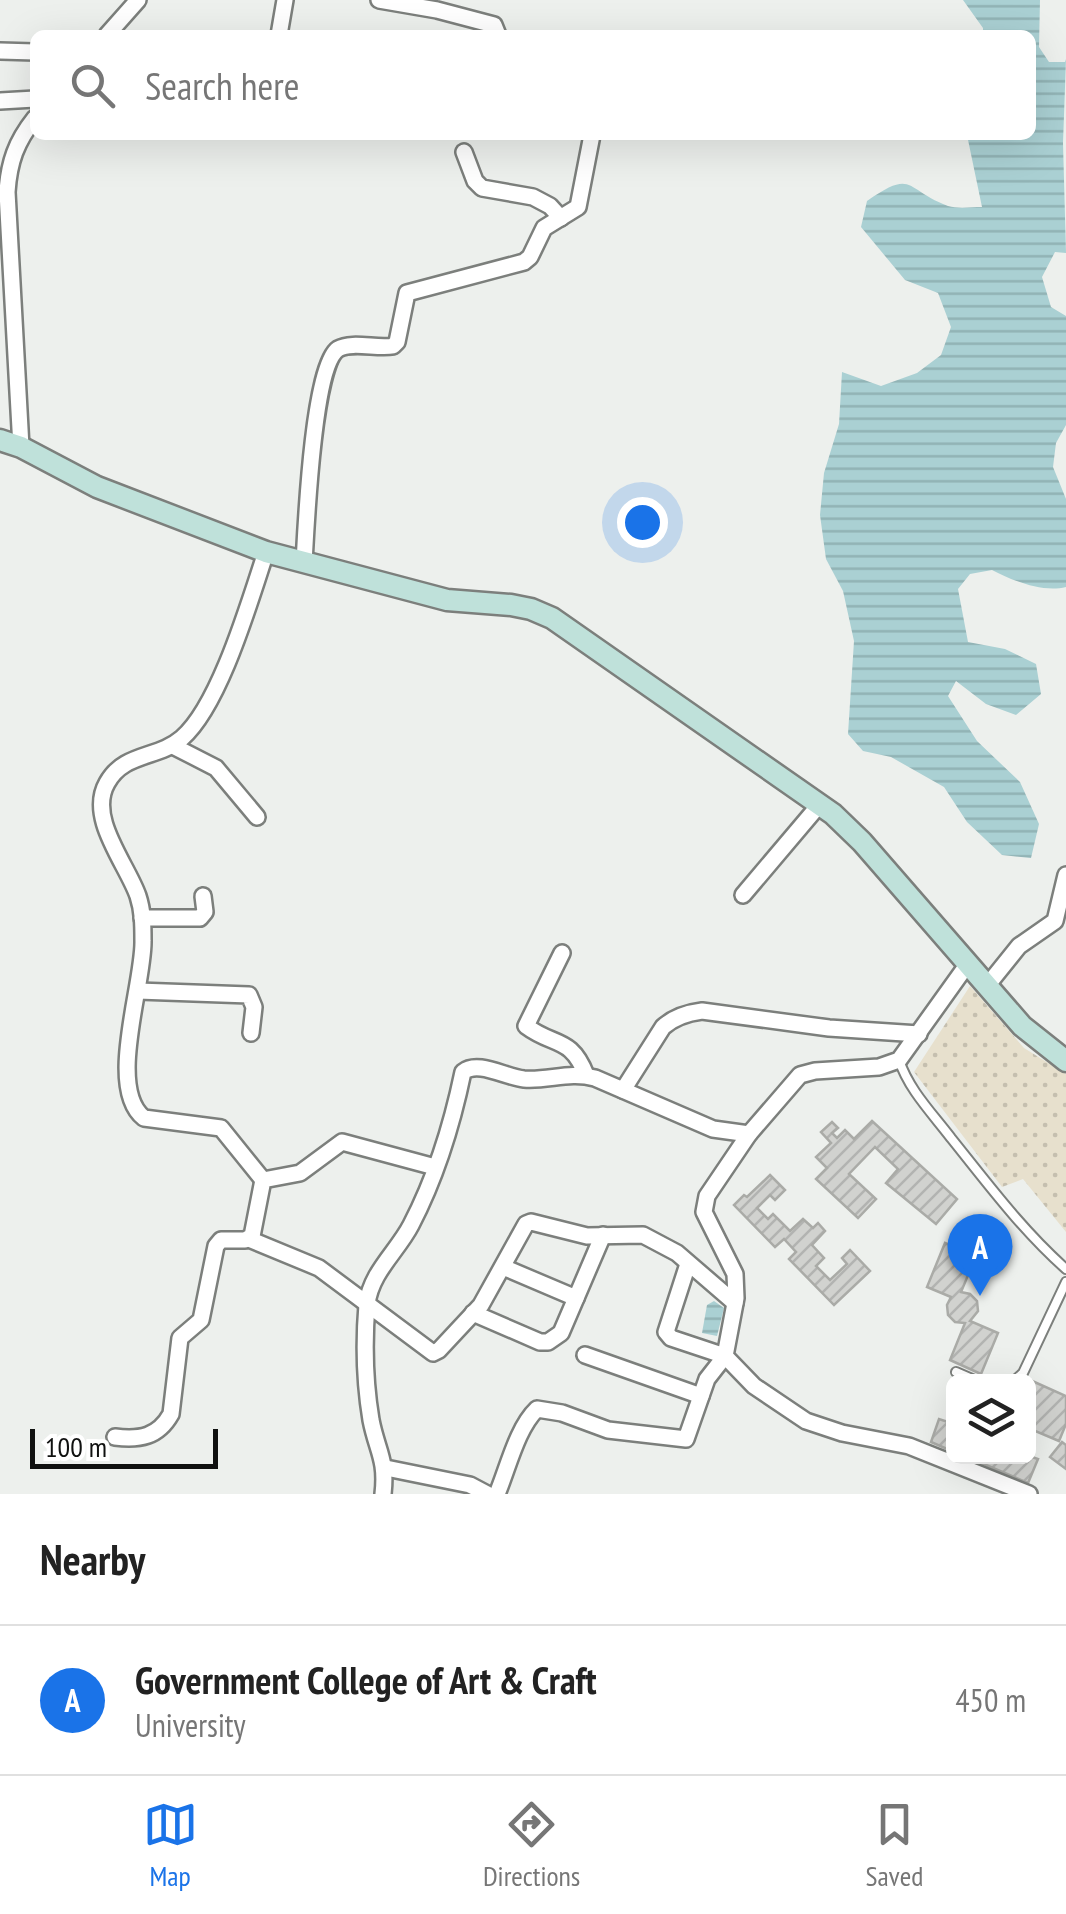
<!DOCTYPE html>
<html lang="en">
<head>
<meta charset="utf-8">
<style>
	:root { --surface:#fff; --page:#f6f6f6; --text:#222; --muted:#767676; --line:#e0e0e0; --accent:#1a73e8 }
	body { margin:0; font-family:"PT Sans Narrow",sans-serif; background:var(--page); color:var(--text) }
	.controls { position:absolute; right:30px; bottom:30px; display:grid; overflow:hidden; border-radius:15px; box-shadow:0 10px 40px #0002 }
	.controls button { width:90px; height:90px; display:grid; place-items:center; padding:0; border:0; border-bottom:2px solid var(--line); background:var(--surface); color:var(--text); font:50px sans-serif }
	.scale { position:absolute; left:30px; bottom:25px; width:188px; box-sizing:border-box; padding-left:10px; border:5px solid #101110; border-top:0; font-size:28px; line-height:35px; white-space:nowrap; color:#101110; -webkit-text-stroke:8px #fff; paint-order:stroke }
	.you { position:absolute; left:642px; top:522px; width:35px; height:35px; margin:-25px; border:8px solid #fff; border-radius:50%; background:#1a73e8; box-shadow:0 0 0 15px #1a73e833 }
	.badge { display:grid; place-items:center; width:65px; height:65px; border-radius:50%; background:var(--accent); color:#fff; font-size:32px; font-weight:700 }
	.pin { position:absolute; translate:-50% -82px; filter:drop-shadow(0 2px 5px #0008) }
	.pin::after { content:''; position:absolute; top:52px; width:35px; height:30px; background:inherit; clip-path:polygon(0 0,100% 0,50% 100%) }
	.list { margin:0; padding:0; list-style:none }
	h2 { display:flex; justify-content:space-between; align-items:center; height:130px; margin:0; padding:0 40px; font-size:42px }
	h2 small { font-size:32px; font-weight:400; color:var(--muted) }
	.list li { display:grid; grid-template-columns:65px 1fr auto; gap:30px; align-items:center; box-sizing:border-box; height:150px; padding:0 40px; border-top:2px solid var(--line) }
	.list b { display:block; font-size:38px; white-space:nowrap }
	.list p { margin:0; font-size:32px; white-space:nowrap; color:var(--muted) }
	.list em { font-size:32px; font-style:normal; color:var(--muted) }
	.icon { flex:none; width:55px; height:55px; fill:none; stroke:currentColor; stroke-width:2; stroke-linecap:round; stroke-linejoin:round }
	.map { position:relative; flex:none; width:1066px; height:1494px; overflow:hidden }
	.search { position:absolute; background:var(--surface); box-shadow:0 10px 40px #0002; left:30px; right:30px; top:30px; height:110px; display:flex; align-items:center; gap:25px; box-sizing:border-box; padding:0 35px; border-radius:15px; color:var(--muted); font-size:38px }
	.sheet { height:280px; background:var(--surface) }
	nav { display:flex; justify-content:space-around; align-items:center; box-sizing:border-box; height:140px; border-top:2px solid var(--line); background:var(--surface); font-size:28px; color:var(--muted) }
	nav a { display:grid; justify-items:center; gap:5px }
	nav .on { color:var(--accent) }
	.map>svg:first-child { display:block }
	.park { fill:url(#park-dots) }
	.water { fill:url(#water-rules) }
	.building { fill:url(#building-hatch); stroke:#aaaba7; stroke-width:2.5 }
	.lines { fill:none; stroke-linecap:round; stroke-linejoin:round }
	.lane-casing { stroke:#7c7f7c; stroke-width:12 }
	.street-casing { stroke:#7c7f7c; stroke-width:20 }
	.secondary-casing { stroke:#7c7f7c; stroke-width:25 }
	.lane { stroke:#fff; stroke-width:8 }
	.street { stroke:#fff; stroke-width:15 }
	.secondary { stroke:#bfe1da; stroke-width:20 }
</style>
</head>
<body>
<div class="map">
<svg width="1066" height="1494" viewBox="0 0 1066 1494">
	<defs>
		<pattern id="park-dots" width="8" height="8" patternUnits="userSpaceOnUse" patternTransform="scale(2.5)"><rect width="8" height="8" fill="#e7e0cd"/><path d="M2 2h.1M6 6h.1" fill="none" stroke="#c5bfaf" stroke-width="1.8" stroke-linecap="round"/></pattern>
		<pattern id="water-rules" width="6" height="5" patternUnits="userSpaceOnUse" patternTransform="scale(2.5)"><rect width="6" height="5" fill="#aad0d3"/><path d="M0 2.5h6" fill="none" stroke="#91b2b4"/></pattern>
		<pattern id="building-hatch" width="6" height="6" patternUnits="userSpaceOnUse" patternTransform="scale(2.5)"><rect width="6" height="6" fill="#d1d2cf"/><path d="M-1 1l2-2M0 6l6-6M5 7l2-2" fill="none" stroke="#b2b3b1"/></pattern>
	</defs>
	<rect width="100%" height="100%" fill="#edf0ed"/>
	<polygon class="park" points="970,986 1024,1048 1066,1074 1066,1232 1023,1179 1002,1187 914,1072"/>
	<g class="water">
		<path d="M963,0H1040L1039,47L1049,62H1065L1066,59L1063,143L1066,253L1055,252L1042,277L1051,307L1066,316V425L1056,443L1053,467L1066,499V587C1043,593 1013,581 992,570L970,574L958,589L968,642L1005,649L1036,664L1041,694L1016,715L986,704L956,681L948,696L977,741L1020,782L1039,824L1031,858L1002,855L967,822L944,787L891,757L863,751L848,734L854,641L843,591L826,559L820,515L824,473L839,424L842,372L881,386L917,373L941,355L951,327L938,293L905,280L861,227L867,201C915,168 904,190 948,206C958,209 971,207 982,207L967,135H1031V35H983V28Z"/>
		<polygon points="714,1301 724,1308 717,1336 702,1333 707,1305"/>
	</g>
	<g class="building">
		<polygon points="872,1121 957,1199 936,1224 886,1183 898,1169 875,1147 849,1174 876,1199 858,1218 816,1179 827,1168 816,1157 831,1143 821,1132 832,1122 838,1128 832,1133 837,1138 845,1130 854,1139"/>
		<polygon points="770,1175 785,1190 775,1200 770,1195 757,1208 768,1219 773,1214 790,1231 803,1219 813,1228 818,1223 825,1231 812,1245 824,1258 816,1266 830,1280 847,1264 842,1258 850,1250 870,1271 834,1305 789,1259 796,1252 784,1239 775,1247 734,1205 744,1195 747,1197"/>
		<polygon points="945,1243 976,1256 961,1292 970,1294 977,1301 978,1311 970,1321 998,1333 981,1374 950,1360 965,1323 955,1322 948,1315 947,1305 951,1297 927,1287"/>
		<polygon points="1030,1380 1066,1396 1066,1424 1059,1441 1028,1428"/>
		<polygon points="954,1415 954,1452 931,1442 939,1419 948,1422"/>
		<polygon points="1062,1442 1066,1445 1066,1469 1050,1457"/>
		<polygon points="1028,1452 1029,1456 1038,1459 1028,1483 965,1456 1028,1456"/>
	</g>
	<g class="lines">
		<g class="lane-casing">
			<g id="lane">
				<path d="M899,1060C909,1090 932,1113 951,1138C988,1184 1022,1230 1066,1269"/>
				<polyline points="956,1372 979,1382"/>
				<polyline points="1013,1382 1023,1373 1066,1282"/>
			</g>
		</g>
		<g class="street-casing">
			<g id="street">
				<polyline points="379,0 437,10 494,25 498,35"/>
				<polyline points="107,35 138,0"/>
				<polyline points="279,35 285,0"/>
				<polyline points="0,51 35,52"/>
				<polyline points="0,101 35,99"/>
				<polyline points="464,152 475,181 482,188 533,197 550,206 561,218"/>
				<path d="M21,447L7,192C9,162 16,142 35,118"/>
				<path d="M304,563C306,527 313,366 338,349C352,341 377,349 393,346L397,342L407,293L524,262L530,257L544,228L578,207L592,135"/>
				<polyline points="173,746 216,768 257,817"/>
				<polyline points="743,895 820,804"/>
				<polyline points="142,918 200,918 205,912 203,896"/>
				<path d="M562,953L526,1026C554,1047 571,1036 586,1075"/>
				<polyline points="967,965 899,1060 879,1067 815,1071 800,1075 749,1134 707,1196 704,1212 735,1274 736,1298 725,1356 754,1386 806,1421 842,1433 909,1446 1029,1494"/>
				<polyline points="986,987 1019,946 1055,921 1066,875"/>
				<polyline points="138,991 249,995 254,1007 251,1033"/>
				<path d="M623,1090L663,1027C674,1017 686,1013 702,1011L829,1028L919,1034"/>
				<path d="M263,1180L221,1128L144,1118C106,1088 144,984 143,941C143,926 143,911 138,896C127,864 87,818 107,783C124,752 158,759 182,738C220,705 250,600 266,552"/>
				<polyline points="249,1239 319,1268 433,1353 439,1350 481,1305 526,1224 531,1222 587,1236 643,1235 677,1253 735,1303"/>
				<polyline points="503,1267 576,1298"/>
				<polyline points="473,1313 540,1342 548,1342 561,1333 603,1235"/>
				<polyline points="585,1355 701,1396"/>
				<path d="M115,1437C140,1440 158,1437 171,1414L180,1338L201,1320L216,1246L221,1240H245L252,1236L263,1180L300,1173L342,1142L435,1167"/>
				<polyline points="386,1468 470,1485 487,1494"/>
				<path d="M383,1494C387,1459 377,1451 371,1420C365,1384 364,1340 367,1304C371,1272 397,1252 411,1225C436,1177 452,1125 463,1072C478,1060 505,1077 524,1079C549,1081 569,1071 595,1078L713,1129L749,1134"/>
				<path d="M497,1494C508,1468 517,1428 537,1409L562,1413L608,1430L686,1439L707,1379L725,1356L671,1338L666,1332L688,1264"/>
			</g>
		</g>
		<g class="secondary-casing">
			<polyline id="secondary" points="0,440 21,447 97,487 266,552 447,600 511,605 531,609 552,618 833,814 862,842 1022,1026 1066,1061"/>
		</g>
		<use href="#lane" class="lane"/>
		<use href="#street" class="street"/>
		<use href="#secondary" class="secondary"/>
	</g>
</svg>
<div class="controls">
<button><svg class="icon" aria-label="layers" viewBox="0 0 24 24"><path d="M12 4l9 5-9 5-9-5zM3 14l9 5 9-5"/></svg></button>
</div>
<div class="scale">100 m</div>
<div class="you"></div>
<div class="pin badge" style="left:980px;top:1296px">A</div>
<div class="search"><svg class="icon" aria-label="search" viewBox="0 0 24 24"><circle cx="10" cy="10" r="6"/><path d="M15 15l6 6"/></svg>Search here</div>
</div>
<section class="sheet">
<h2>Nearby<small></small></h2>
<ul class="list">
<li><span class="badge">A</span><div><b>Government College of Art &amp; Craft</b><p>University</p></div><em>450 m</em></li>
</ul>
</section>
<nav>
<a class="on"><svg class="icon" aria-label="map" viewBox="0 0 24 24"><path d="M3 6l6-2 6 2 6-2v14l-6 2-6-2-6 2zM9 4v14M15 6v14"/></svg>Map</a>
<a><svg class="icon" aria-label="directions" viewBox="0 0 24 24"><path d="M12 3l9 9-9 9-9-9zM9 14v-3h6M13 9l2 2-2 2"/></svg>Directions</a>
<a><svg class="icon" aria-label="saved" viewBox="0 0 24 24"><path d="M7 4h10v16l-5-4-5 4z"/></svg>Saved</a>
</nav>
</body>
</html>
